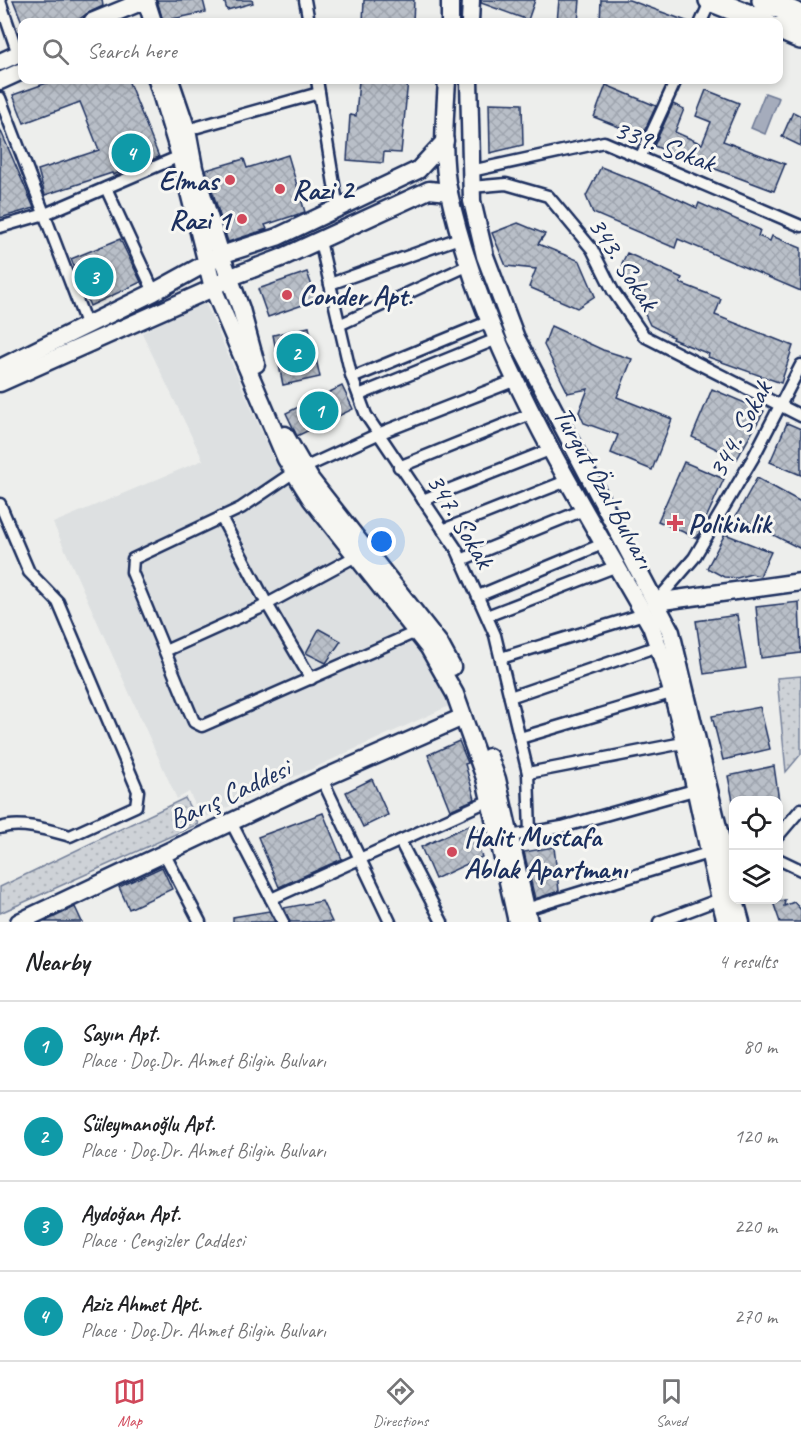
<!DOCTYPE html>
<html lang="en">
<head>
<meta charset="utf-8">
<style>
	:root { --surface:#fff; --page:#f2f2f2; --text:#202124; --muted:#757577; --line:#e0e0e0; --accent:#d1495b }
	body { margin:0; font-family:Caveat,sans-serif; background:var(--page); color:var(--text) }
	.controls { position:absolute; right:18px; bottom:18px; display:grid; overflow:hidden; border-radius:12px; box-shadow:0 3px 9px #0003 }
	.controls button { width:54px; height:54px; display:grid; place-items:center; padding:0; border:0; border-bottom:2px solid var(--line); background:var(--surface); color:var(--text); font:30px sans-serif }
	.you { position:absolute; left:382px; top:542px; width:21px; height:21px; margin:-15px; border:4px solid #fff; border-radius:50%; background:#1a73e8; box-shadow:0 0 0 9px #1a73e833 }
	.badge { display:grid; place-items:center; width:39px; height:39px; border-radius:50%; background:var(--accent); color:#fff; font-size:20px; font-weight:700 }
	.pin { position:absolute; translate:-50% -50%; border:3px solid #fff; box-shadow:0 2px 6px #0006 }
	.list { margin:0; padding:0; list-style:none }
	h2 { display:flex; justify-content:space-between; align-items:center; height:78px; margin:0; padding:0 24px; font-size:26px }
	h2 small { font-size:20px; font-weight:400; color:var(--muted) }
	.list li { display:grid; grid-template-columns:39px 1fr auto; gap:18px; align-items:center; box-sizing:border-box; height:90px; padding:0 24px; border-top:2px solid var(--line) }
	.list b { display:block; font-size:22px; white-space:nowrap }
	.list p { margin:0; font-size:20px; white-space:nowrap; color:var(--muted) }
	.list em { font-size:20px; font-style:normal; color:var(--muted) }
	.icon { flex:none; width:33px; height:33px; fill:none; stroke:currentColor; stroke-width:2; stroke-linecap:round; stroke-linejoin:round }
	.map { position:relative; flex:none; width:801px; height:922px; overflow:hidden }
	.search { position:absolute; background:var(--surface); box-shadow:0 3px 9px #0003; left:18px; right:18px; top:18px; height:66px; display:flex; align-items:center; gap:15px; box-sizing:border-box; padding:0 21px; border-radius:12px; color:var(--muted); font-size:22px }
	.sheet { height:438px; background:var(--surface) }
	nav { display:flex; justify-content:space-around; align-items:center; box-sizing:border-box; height:84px; border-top:2px solid var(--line); background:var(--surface); font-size:16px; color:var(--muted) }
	nav a { display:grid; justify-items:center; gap:3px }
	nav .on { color:var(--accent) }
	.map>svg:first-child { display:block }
	.built { fill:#dde0e1 }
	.grass { fill:url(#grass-dots); stroke:#74809a; stroke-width:1.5 }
	.water { fill:#a5acbc; stroke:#6e7a96; stroke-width:1.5 }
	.building { fill:url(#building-cross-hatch); stroke:#1b2f5e; stroke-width:1.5 }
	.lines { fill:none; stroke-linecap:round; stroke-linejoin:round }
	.street-casing { stroke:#1b2f5e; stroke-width:15 }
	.secondary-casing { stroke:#1b2f5e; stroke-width:21 }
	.highway-casing { stroke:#1b2f5e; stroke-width:26 }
	.street { stroke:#f6f6f2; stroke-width:10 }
	.secondary { stroke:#f6f6f2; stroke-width:16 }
	.highway { stroke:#f6f6f2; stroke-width:21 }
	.poi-dot { fill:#d1495b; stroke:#f6f6f2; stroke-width:2 }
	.labels { text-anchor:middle; stroke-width:6; stroke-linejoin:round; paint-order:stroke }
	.street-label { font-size:28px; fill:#1b2f5e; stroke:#f6f6f2 }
	.poi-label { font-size:28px; font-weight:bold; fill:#1b2f5e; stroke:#f6f6f2; text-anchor:start }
</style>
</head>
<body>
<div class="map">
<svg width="801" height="922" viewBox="0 0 801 922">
	<defs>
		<pattern id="grass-dots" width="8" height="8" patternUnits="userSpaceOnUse" patternTransform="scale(1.5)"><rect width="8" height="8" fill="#ced2d7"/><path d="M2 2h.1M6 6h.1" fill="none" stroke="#b0b5bb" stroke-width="1.8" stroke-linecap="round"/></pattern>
		<pattern id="building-cross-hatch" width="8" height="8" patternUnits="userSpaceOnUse" patternTransform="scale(1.5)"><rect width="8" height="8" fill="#b9bfc8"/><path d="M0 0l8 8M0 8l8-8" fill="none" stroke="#9ea4ae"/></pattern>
	</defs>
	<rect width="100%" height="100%" fill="#edeeec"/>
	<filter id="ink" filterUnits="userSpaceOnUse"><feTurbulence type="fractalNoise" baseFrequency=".0167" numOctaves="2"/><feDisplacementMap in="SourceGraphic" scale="12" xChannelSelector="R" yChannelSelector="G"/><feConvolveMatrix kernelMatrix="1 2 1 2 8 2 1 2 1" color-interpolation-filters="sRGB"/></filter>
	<g filter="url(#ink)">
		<polygon class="built" points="204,300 271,453 331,538 425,658 449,706 202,819 189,792 177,799 53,523 203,460 142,333"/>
		<g class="grass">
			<polygon points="801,676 801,754 786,772 777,678"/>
			<polygon points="185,798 198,824 0,913 0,887"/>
		</g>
		<polygon class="water" points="765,93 779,98 765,134 751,128"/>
		<g class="building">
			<polygon points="13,0 102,0 103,6 88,13 75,22 22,22"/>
			<polygon points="157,0 203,0 206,12 163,21"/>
			<polygon points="224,0 252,0 253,3 227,10"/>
			<polygon points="364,0 414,0 413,22 363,22"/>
			<polygon points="481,0 535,0 528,20 481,3"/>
			<polygon points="559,0 580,0 578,22 557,22"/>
			<polygon points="601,0 629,0 689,22 600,22"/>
			<polygon points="55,80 128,80 159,157 113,175 112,173 45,195 38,170 99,150 80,102 24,123 13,95"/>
			<polygon points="359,80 408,80 401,153 384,152 383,163 347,160 350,115 356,116"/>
			<polygon points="606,85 656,106 642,136 594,117"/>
			<polygon points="706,90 739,103 723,141 785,164 774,191 654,146 673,104 684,109 675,132 702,144 711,122 696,116"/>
			<polygon points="489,103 522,104 523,145 490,153"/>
			<polygon points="793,112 801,116 801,146 782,137"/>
			<polygon points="0,129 34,208 0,218"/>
			<polygon points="288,155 305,212 265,225 267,229 228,242 206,170 244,159 247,168"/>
			<polygon points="601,167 654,188 697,208 699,203 760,230 758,236 770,241 772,236 801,248 801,291 678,239 675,248 593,213 586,196"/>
			<polygon points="518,223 545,234 538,244 580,261 595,296 577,308 529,287 536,269 506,266 492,233"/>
			<polygon points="120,239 141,282 90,306 71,259"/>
			<polygon points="627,253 682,278 680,283 721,299 715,315 793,346 781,383 708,357 709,354 672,339 673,337 650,325 623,268 622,263"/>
			<polygon points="307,272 317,300 268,317 258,289"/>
			<polygon points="551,326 603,350 632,359 617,397 672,419 652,470 611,453 618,435 584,423 579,412 588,389 568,393 544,345"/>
			<polygon points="309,327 320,377 283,385 273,335"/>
			<polygon points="342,386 353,409 297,436 286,413"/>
			<polygon points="712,389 764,411 737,459 692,437"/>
			<polygon points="787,423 801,429 801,475 770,462"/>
			<polygon points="684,462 724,479 697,538 658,521"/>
			<polygon points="757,478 801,502 801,549 736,516"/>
			<polygon points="725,534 771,552 760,576 751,574 737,578 724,577 707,568"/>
			<polygon points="799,602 801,653 761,658 756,607"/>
			<polygon points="737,615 746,668 704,674 696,621"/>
			<polygon points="319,629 341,641 326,663 306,653"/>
			<polygon points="760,707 770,749 723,760 712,716"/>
			<polygon points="459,741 468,763 465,764 475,799 450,810 428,755"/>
			<polygon points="774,766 779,801 733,801 728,776"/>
			<polygon points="372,779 388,815 363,827 346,792"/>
			<polygon points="323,813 342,859 279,887 258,837"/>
			<polygon points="474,823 479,830 482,841 476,843 482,857 435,879 421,847"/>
			<polygon points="554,847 559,891 535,899 524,852"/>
			<polygon points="162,867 172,889 129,909 119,887"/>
			<polygon points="785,900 784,906 794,902 801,910 801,922 780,922 773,902"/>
			<polygon points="322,901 332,922 290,922 284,908"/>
			<polygon points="75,907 82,922 44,922"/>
			<polygon points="269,911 275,922 233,922 233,917"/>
		</g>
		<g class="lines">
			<g class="street-casing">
				<g id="street">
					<polyline points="305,0 309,22"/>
					<polyline points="0,1 18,54"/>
					<polyline points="701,22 711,0"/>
					<polyline points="317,80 338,209"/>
					<polyline points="0,98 87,326"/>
					<polyline points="187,130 319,93"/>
					<polyline points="641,156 676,80"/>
					<polyline points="471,171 604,142 801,226"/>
					<polyline points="471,187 506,184 548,196 592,249 613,291 644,336 801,416"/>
					<polyline points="106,188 154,292"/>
					<polyline points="0,227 45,214 180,156"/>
					<polyline points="320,241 351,375 366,415 457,550 495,635 528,773 530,833"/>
					<polyline points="330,284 462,237"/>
					<polyline points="339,325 469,265"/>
					<polyline points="352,378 490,321"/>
					<polyline points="359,395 497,339"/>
					<polyline points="399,467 533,413"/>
					<polyline points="304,468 378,434 516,380"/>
					<polyline points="294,472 241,508 133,559 132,572 194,722 202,726 416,632"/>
					<polyline points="423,500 552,449"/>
					<path d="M0,504L29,572L58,602L138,791L136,806L70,836C49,830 21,821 0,828"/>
					<polyline points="221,517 267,604 311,679"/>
					<polyline points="443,530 569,480"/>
					<polyline points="461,560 586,509"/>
					<polyline points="478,596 605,543"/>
					<polyline points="656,602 694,558 753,458 801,365"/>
					<polyline points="487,616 617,566"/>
					<polyline points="165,651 258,609 356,556"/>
					<polyline points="501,658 644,614"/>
					<polyline points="510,697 658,646"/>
					<polyline points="520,738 671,693"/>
					<polyline points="528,773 683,743"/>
					<polyline points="322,779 390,922"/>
					<polyline points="231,822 283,922"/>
					<polyline points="510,836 562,827 694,790"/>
					<polyline points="778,836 801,809"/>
					<polyline points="400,841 442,922"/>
					<polyline points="164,853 200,922"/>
					<polyline points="778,859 801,870"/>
					<polyline points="271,899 490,800"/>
					<polyline points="526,909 708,853"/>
					<polyline points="659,922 720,899"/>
				</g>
			</g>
			<g class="secondary-casing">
				<g id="secondary">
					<polyline points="146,0 153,22"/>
					<polyline points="92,22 136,4 147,3"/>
					<polyline points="450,22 450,0"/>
					<polyline points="470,22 471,0"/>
					<polyline points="0,62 22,52"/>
					<polyline points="157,80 180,156 213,288 286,459 311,499 429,648 455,694 485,778 517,922"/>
					<polyline points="170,80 187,130 194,168 221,255 241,309 256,364"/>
					<path d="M447,80C445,116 441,157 449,193C483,349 573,489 651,626C686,721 700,824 726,922"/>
					<polyline points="469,80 472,201 485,256 516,338 671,632 734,894"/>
					<polyline points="0,81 22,71"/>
					<polyline points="0,368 154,292 221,255 277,237 418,170 445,141"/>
					<polyline points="0,383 213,288 231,277 281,258 429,190 449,192"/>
					<polyline points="285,435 311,480 439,643 452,667"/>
					<polyline points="655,602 801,582"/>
					<polyline points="489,757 497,779 529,922"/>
					<polyline points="735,900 741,922"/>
					<polyline points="19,922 322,779 463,717"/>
				</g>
			</g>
			<g class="highway-casing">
				<g id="highway">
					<polyline points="710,0 765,22"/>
					<polyline points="763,0 801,16"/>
					<polyline points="778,28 801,38"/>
				</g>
			</g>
			<use href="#street" class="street"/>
			<use href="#secondary" class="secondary"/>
			<use href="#highway" class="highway"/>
		</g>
	</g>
	<g class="poi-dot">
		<circle cx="230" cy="180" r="6"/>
		<circle cx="280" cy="189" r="6"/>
		<circle cx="242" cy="219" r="6"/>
		<circle cx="287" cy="295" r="6"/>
		<path d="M672 514h6v6h6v6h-6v6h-6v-6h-6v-6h6z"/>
		<circle cx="452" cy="852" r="6"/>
	</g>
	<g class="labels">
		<g class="street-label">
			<text transform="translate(665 145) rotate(20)" y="10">339. Sokak</text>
			<text transform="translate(624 263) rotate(57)" y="10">343. Sokak</text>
			<text transform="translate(739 429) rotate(-62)" y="10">344. Sokak</text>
			<text transform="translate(605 487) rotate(61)" y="10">Turgut Özal Bulvarı</text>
			<text transform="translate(461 520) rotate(59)" y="10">347. Sokak</text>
			<text transform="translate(229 793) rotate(-25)" y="10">Barış Caddesi</text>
		</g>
		<g class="poi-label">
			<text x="218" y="190" text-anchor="end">Elmas</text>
			<text x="292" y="199">Razi 2</text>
			<text x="230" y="229" text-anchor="end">Razi 1</text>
			<text x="299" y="305">Conder Apt.</text>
			<text x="688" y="533">Polikinlik</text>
			<text x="464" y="846">Halit Mustafa<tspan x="464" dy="32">Ablak Apartmanı</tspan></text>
		</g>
	</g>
</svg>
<div class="controls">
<button><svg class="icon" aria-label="locate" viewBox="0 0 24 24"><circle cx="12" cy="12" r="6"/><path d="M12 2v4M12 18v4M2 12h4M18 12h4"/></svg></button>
<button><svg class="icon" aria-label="layers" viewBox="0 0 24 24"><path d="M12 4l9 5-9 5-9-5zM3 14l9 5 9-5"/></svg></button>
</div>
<div class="you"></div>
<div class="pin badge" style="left:319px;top:411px;background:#0f9aa8">1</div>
<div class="pin badge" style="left:296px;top:353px;background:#0f9aa8">2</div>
<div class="pin badge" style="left:94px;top:277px;background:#0f9aa8">3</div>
<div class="pin badge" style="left:131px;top:153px;background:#0f9aa8">4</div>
<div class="search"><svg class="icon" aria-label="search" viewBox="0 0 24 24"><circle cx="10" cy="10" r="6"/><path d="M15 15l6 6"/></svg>Search here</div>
</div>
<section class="sheet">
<h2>Nearby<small>4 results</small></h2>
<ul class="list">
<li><span class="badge" style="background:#0f9aa8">1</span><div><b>Sayın Apt.</b><p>Place · Doç.Dr. Ahmet Bilgin Bulvarı</p></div><em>80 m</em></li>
<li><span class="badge" style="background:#0f9aa8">2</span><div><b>Süleymanoğlu Apt.</b><p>Place · Doç.Dr. Ahmet Bilgin Bulvarı</p></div><em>120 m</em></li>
<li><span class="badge" style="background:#0f9aa8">3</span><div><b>Aydoğan Apt.</b><p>Place · Cengizler Caddesi</p></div><em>220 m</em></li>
<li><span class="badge" style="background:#0f9aa8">4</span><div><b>Aziz Ahmet Apt.</b><p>Place · Doç.Dr. Ahmet Bilgin Bulvarı</p></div><em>270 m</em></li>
</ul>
</section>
<nav>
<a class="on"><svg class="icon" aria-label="map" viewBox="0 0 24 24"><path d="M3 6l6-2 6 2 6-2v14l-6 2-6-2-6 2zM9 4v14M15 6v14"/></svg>Map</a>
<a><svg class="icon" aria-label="directions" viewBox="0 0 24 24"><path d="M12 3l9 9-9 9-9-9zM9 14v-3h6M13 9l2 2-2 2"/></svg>Directions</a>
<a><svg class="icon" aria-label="saved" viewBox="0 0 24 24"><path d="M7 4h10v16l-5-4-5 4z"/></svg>Saved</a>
</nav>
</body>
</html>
